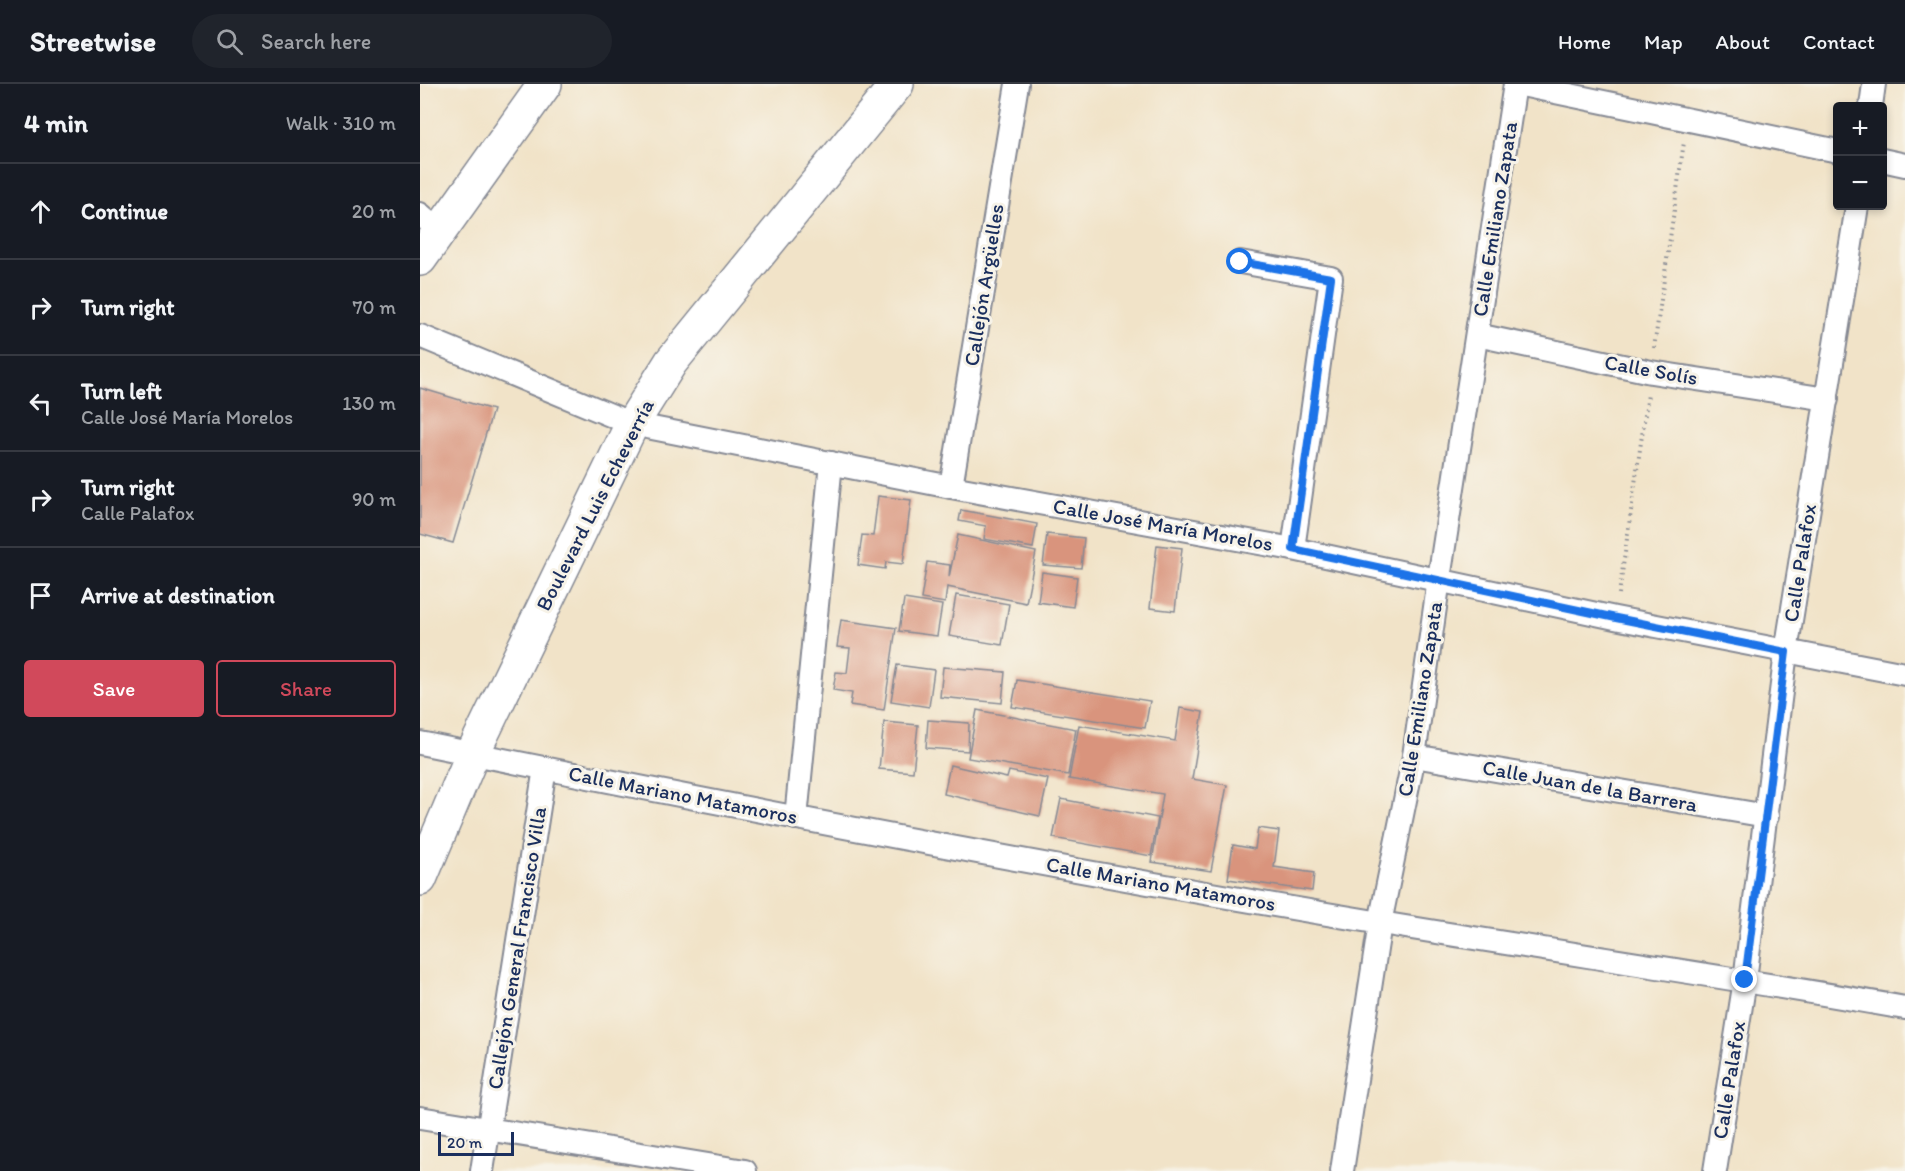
<!DOCTYPE html>
<html lang="en">
<head>
<meta charset="utf-8">
<style>
	:root { --surface:#171b24; --page:#20242c; --text:#f1f3f6; --muted:#9ea1a6; --line:#363941; --accent:#d1495b }
	body { margin:0; font-family:Itim,sans-serif; background:var(--page); color:var(--text) }
	.controls { position:absolute; right:18px; top:18px; display:grid; overflow:hidden; border-radius:6px; box-shadow:0 3px 9px #0003 }
	.controls button { width:54px; height:54px; display:grid; place-items:center; padding:0; border:0; border-bottom:2px solid var(--line); background:var(--surface); color:var(--text); font:30px sans-serif }
	.scale { position:absolute; left:18px; bottom:15px; width:76px; box-sizing:border-box; padding-left:6px; border:3px solid #1b2f5e; border-top:0; font-size:16px; line-height:21px; white-space:nowrap; color:#1b2f5e; -webkit-text-stroke:4px #f7f3e8; paint-order:stroke }
	.stop { position:absolute; width:18px; height:18px; margin:-14px; border:4px solid #1a73e8; border-radius:50%; background:#fff }
	.stop.end { background:#1a73e8; border-color:#fff; box-shadow:0 2px 6px #0008 }
	.list { margin:0; padding:0; list-style:none }
	h2 { display:flex; justify-content:space-between; align-items:center; height:78px; margin:0; padding:0 24px; font-size:26px }
	h2 small { font-size:20px; font-weight:400; color:var(--muted) }
	.list li { display:grid; grid-template-columns:39px 1fr auto; gap:18px; align-items:center; box-sizing:border-box; height:96px; padding:0 24px; border-top:2px solid var(--line) }
	.list b { display:block; font-size:22px; white-space:nowrap }
	.list p { margin:0; font-size:20px; white-space:nowrap; color:var(--muted) }
	.list em { font-size:20px; font-style:normal; color:var(--muted) }
	.actions { display:flex; gap:12px; padding:18px 24px }
	.actions a { flex:1; padding:14px 0; border:2px solid var(--accent); border-radius:6px; text-align:center; font-size:21px; color:var(--accent) }
	.actions .main { background:var(--accent); color:#fff }
	.icon { flex:none; width:33px; height:33px; fill:none; stroke:currentColor; stroke-width:2; stroke-linecap:round; stroke-linejoin:round }
	.map { position:relative; flex:none; width:1485px; height:1087px; overflow:hidden }
	header { display:flex; align-items:center; gap:36px; box-sizing:border-box; height:84px; padding:0 30px; background:var(--surface); border-bottom:2px solid var(--line) }
	header strong { font-size:28px }
	nav { display:flex; gap:33px; margin-inline-start:auto; font-size:21px }
	.search { width:420px; height:54px; background:var(--page); display:flex; align-items:center; gap:15px; box-sizing:border-box; padding:0 21px; border-radius:33px; color:var(--muted); font-size:22px }
	main { display:flex }
	aside { flex:1; background:var(--surface) }
	.map>svg:first-child { display:block }
	.building { fill:#d9947d }
	.lines { fill:none; stroke-linecap:round; stroke-linejoin:round }
	.minor-casing { stroke:#868993; stroke-width:26 }
	.primary-casing { stroke:#868993; stroke-width:36 }
	.path { stroke:#868993; stroke-width:4; stroke-dasharray:1.5 4.5; stroke-linecap:butt }
	.minor { stroke:#fff; stroke-width:22 }
	.primary { stroke:#fff; stroke-width:33 }
	.route { stroke:#1a73e8; stroke-width:8 }
	.labels { text-anchor:middle; stroke-width:6; stroke-linejoin:round; paint-order:stroke }
	.street-label { font-size:21px; fill:#1b2f5e; stroke:#f7f3e8 }
</style>
</head>
<body>
<header>
<strong>Streetwise</strong>
<div class="search"><svg class="icon" aria-label="search" viewBox="0 0 24 24"><circle cx="10" cy="10" r="6"/><path d="M15 15l6 6"/></svg>Search here</div>
<nav><a>Home</a><a>Map</a><a>About</a><a>Contact</a></nav>
</header>
<main>
<aside>
<h2>4 min<small>Walk · 310 m</small></h2>
<ul class="list">
<li><svg class="icon" aria-label="ahead" viewBox="0 0 24 24"><path d="M12 20V5M6 11l6-6 6 6"/></svg><div><b>Continue</b></div><em>20 m</em></li>
<li><svg class="icon" aria-label="right" viewBox="0 0 24 24"><path d="M7 20v-9h11M14 6l5 5-5 5"/></svg><div><b>Turn right</b></div><em>70 m</em></li>
<li><svg class="icon" aria-label="left" viewBox="0 0 24 24"><path d="M17 20v-9H6M10 6l-5 5 5 5"/></svg><div><b>Turn left</b><p>Calle José María Morelos</p></div><em>130 m</em></li>
<li><svg class="icon" aria-label="right" viewBox="0 0 24 24"><path d="M7 20v-9h11M14 6l5 5-5 5"/></svg><div><b>Turn right</b><p>Calle Palafox</p></div><em>90 m</em></li>
<li><svg class="icon" aria-label="arrive" viewBox="0 0 24 24"><path d="M6 21V4h12l-3 4 3 4H6"/></svg><div><b>Arrive at destination</b></div></li>
</ul>
<div class="actions"><a class="main">Save</a><a>Share</a></div>
</aside>
<div class="map">
<svg width="1485" height="1087" viewBox="0 0 1485 1087">
	<rect width="100%" height="100%" fill="#f7f3e8"/>
	<filter id="ink" filterUnits="userSpaceOnUse"><feTurbulence type="fractalNoise" baseFrequency=".0167" numOctaves="2"/><feDisplacementMap in="SourceGraphic" scale="12" xChannelSelector="R" yChannelSelector="G"/><feConvolveMatrix kernelMatrix="1 2 1 2 8 2 1 2 1" color-interpolation-filters="sRGB"/></filter>
	<filter id="wash" filterUnits="userSpaceOnUse"><feTurbulence type="fractalNoise" baseFrequency=".008" numOctaves="4" result="noise"/><feDisplacementMap in="SourceGraphic" scale="24" xChannelSelector="R" yChannelSelector="G"/><feGaussianBlur stdDeviation="1.35" result="paint"/><feColorMatrix in="noise" values="0 0 0 0 0 0 0 0 0 0 0 0 0 0 0 0 0 1.4 0 .05"/><feComposite in="paint" operator="in"/></filter>
	<g filter="url(#wash)">
		<rect width="100%" height="100%" fill="#f1e3c8"/>
		<g id="blocks">
			<g class="building">
				<polygon points="0,304 73,326 33,459 0,450"/>
				<polygon points="458,412 491,416 483,480 466,478 465,485 438,481 442,451 453,452"/>
				<polygon points="541,426 617,440 613,464 564,455 566,442 539,437"/>
				<polygon points="627,450 664,454 661,484 623,481"/>
				<polygon points="538,451 616,468 606,519 527,503 525,519 501,515 507,478 530,481 529,493"/>
				<polygon points="737,461 762,464 755,527 730,524"/>
				<polygon points="622,488 657,493 653,523 618,518"/>
				<polygon points="536,511 589,520 582,561 529,552"/>
				<polygon points="484,515 522,521 517,552 479,547"/>
				<polygon points="421,536 476,544 464,626 430,621 432,609 413,606 416,588 427,589 430,564 417,563"/>
				<polygon points="477,581 514,586 509,623 471,617"/>
				<polygon points="523,583 585,588 582,619 520,613"/>
				<polygon points="597,596 730,617 725,644 592,623"/>
				<polygon points="760,624 783,628 772,695 807,701 791,787 732,778 743,710 649,695 659,641 755,657"/>
				<polygon points="557,626 656,645 648,691 548,674"/>
				<polygon points="508,636 549,639 548,667 506,664"/>
				<polygon points="464,638 498,641 493,688 459,685"/>
				<polygon points="530,681 587,694 589,687 628,695 620,732 524,710"/>
				<polygon points="641,715 738,734 731,772 633,754"/>
				<polygon points="838,744 859,747 854,783 894,789 892,807 808,795 813,761 835,765"/>
			</g>
		</g>
	</g>
	<g filter="url(#ink)">
		<use href="#blocks" fill-opacity="0" stroke="#868993" stroke-width="1.5"/>
		<g class="lines">
			<g class="minor-casing">
				<g id="minor">
					<polyline points="1097,0 1418,67"/>
					<polyline points="1451,22 1454,0"/>
					<polyline points="1462,76 1485,81"/>
					<polyline points="0,130 21,148"/>
					<polyline points="820,178 911,194 873,465"/>
					<polyline points="1057,251 1231,288 1407,315"/>
					<polyline points="0,252 212,340 531,403 873,465 1195,534 1485,590"/>
					<polyline points="531,403 597,0"/>
					<path d="M0,659C319,724 640,786 961,839C1136,868 1311,893 1485,924"/>
					<polyline points="994,672 1347,732"/>
					<polyline points="376,734 411,379"/>
					<polyline points="0,1034 325,1087"/>
					<polyline points="62,1087 125,684"/>
					<polyline points="922,1087 960,839 994,672 1019,495 1095,0"/>
					<polyline points="1295,1087 1325,896 1366,568 1437,122"/>
				</g>
			</g>
			<g class="primary-casing">
				<g id="primary">
					<polyline points="0,175 125,0"/>
					<polyline points="0,795 53,669 212,340 251,278 477,0"/>
				</g>
			</g>
			<g class="path">
				<polyline points="1234,264 1264,58"/>
				<polyline points="1199,510 1228,310"/>
			</g>
			<use href="#minor" class="minor"/>
			<use href="#primary" class="primary"/>
		</g>
	</g>
	<g class="lines" filter="url(#ink)">
		<polyline class="route" points="820,178 911,194 873,465 1196,534 1366,568 1325,896"/>
	</g>
	<g class="labels">
		<g class="street-label">
			<text transform="translate(1075 135) rotate(-81)" y="7">Calle Emiliano Zapata</text>
			<text transform="translate(564 201) rotate(-81)" y="7">Callejón Argüelles</text>
			<text transform="translate(1231 286) rotate(10)" y="7">Calle Solís</text>
			<text transform="translate(175 421) rotate(-63)" y="7">Boulevard Luis Echeverría</text>
			<text transform="translate(743 441) rotate(10)" y="7">Calle José María Morelos</text>
			<text transform="translate(1380 479) rotate(-81)" y="7">Calle Palafox</text>
			<text transform="translate(1000 615) rotate(-81)" y="7">Calle Emiliano Zapata</text>
			<text transform="translate(1170 702) rotate(10)" y="7">Calle Juan de la Barrera</text>
			<text transform="translate(263 711) rotate(11)" y="7">Calle Mariano Matamoros</text>
			<text transform="translate(741 800) rotate(10)" y="7">Calle Mariano Matamoros</text>
			<text transform="translate(97 864) rotate(-81)" y="7">Callejón General Francisco Villa</text>
			<text transform="translate(1309 996) rotate(-81)" y="7">Calle Palafox</text>
		</g>
	</g>
</svg>
<div class="controls">
<button>+</button>
<button>−</button>
</div>
<div class="scale">20 m</div>
<div class="stop" style="left:820px;top:178px"></div>
<div class="stop end" style="left:1325px;top:896px"></div>
</div>
</main>
</body>
</html>
